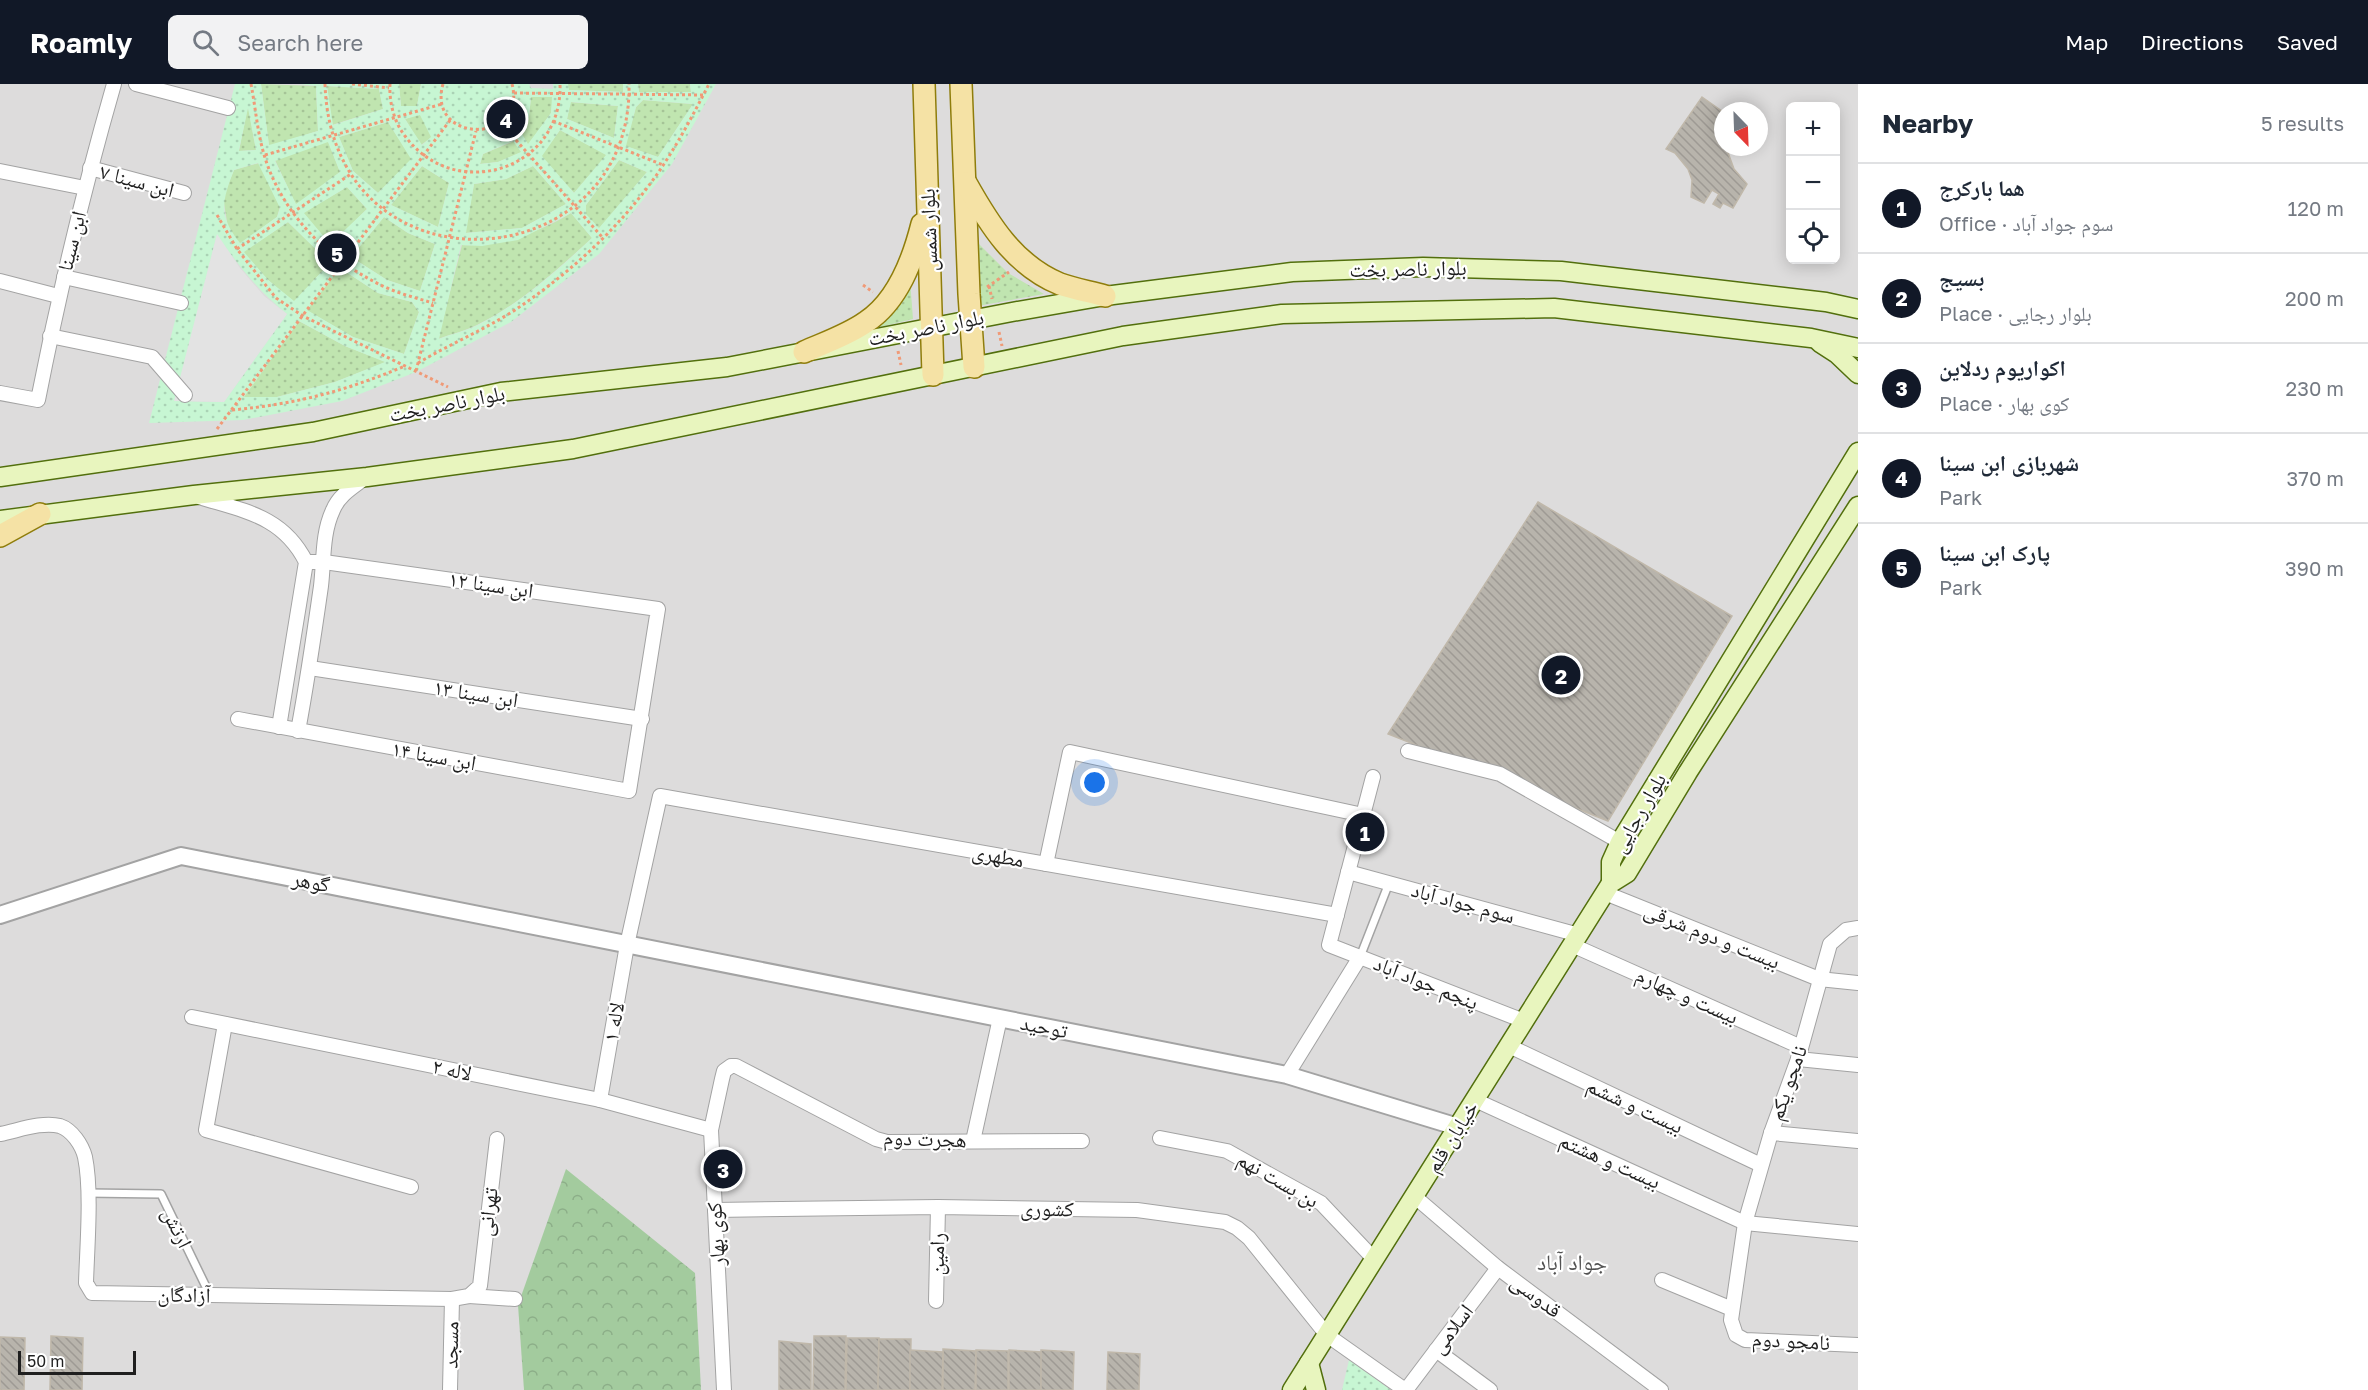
<!DOCTYPE html>
<html lang="en">
<head>
<meta charset="utf-8">
<style>
	:root { --surface:#fff; --page:#f2f2f3; --text:#1f2937; --muted:#747a83; --line:#e0e1e3; --accent:#111827 }
	body { margin:0; font-family:"Golos Text","Noto Naskh Arabic",sans-serif; background:var(--page); color:var(--text) }
	.controls { position:absolute; right:18px; top:18px; display:grid; overflow:hidden; border-radius:9px; box-shadow:0 3px 15px #0003 }
	.controls button { width:54px; height:54px; display:grid; place-items:center; padding:0; border:0; border-bottom:2px solid var(--line); background:var(--surface); color:var(--text); font:30px sans-serif }
	.compass { position:absolute; left:1714px; top:18px; width:54px; height:54px; border-radius:50%; background:var(--surface); box-shadow:0 3px 15px #0003; rotate:157deg }
	.scale { position:absolute; left:18px; bottom:15px; width:118px; box-sizing:border-box; padding-left:6px; border:3px solid #1f1f1f; border-top:0; font-size:16px; line-height:21px; white-space:nowrap; color:#1f1f1f; -webkit-text-stroke:4px #fff; paint-order:stroke }
	.you { position:absolute; left:1095px; top:699px; width:21px; height:21px; margin:-15px; border:4px solid #fff; border-radius:50%; background:#1a73e8; box-shadow:0 0 0 9px #1a73e833 }
	.badge { display:grid; place-items:center; width:39px; height:39px; border-radius:50%; background:var(--accent); color:#fff; font-size:20px; font-weight:700 }
	.pin { position:absolute; translate:-50% -50%; border:3px solid #fff; box-shadow:0 2px 6px #0006 }
	.list { margin:0; padding:0; list-style:none }
	h2 { display:flex; justify-content:space-between; align-items:center; height:78px; margin:0; padding:0 24px; font-size:26px }
	h2 small { font-size:20px; font-weight:400; color:var(--muted) }
	.list li { display:grid; grid-template-columns:39px 1fr auto; gap:18px; align-items:center; box-sizing:border-box; height:90px; padding:0 24px; border-top:2px solid var(--line) }
	.list b { display:block; font-size:22px; white-space:nowrap }
	.list p { margin:0; font-size:20px; white-space:nowrap; color:var(--muted) }
	.list em { font-size:20px; font-style:normal; color:var(--muted) }
	.icon { flex:none; width:33px; height:33px; fill:none; stroke:currentColor; stroke-width:2; stroke-linecap:round; stroke-linejoin:round }
	.map { position:relative; flex:none; width:1858px; height:1306px; overflow:hidden }
	header { display:flex; align-items:center; gap:36px; box-sizing:border-box; height:84px; padding:0 30px; background:var(--accent); color:#fff }
	header strong { font-size:28px }
	nav { display:flex; gap:33px; margin-inline-start:auto; font-size:21px }
	.search { width:420px; height:54px; background:var(--page); display:flex; align-items:center; gap:15px; box-sizing:border-box; padding:0 21px; border-radius:9px; color:var(--muted); font-size:22px }
	main { display:flex }
	aside { flex:1; background:var(--surface) }
	.map>svg:first-child { display:block }
	.residential { fill:#dddcdc; fill-rule:evenodd }
	.grass { fill:url(#grass-dots) }
	.forest { fill:url(#forest-crowns) }
	.park { fill:url(#park-dots); fill-rule:evenodd }
	.parking { fill:#e3e3e3 }
	.building { fill:url(#building-back-hatch); stroke:#c0b8aa; stroke-width:1.5 }
	.lines { fill:none; stroke-linecap:round; stroke-linejoin:round }
	.service-casing { stroke:#a3a3a3; stroke-width:10 }
	.minor-casing { stroke:#a3a3a3; stroke-width:16 }
	.tertiary-casing { stroke:#a3a3a3; stroke-width:20 }
	.secondary-casing { stroke:#526f0d; stroke-width:21 }
	.primary-casing { stroke:#8f7d0b; stroke-width:24 }
	.path { stroke:#f09a77; stroke-width:3; stroke-dasharray:3 3; stroke-linecap:butt }
	.service { stroke:#fff; stroke-width:7 }
	.minor { stroke:#fff; stroke-width:14 }
	.tertiary { stroke:#fff; stroke-width:16 }
	.secondary { stroke:#e8f5be; stroke-width:18 }
	.primary { stroke:#f5e2a5; stroke-width:21 }
	.labels { text-anchor:middle; stroke-width:4.5; stroke-linejoin:round; paint-order:stroke }
	.street-label { font-size:21px; fill:#1f1f1f; stroke:#fff }
	.neighbourhood-label { font-size:22px; fill:#525252; stroke:#fff }
</style>
</head>
<body>
<header>
<strong>Roamly</strong>
<div class="search"><svg class="icon" aria-label="search" viewBox="0 0 24 24"><circle cx="10" cy="10" r="6"/><path d="M15 15l6 6"/></svg>Search here</div>
<nav><a>Map</a><a>Directions</a><a>Saved</a></nav>
</header>
<main>
<div class="map">
<svg width="1858" height="1306" viewBox="0 0 1858 1306">
	<defs>
		<pattern id="grass-dots" width="8" height="8" patternUnits="userSpaceOnUse" patternTransform="scale(1.5)"><rect width="8" height="8" fill="#c0e5b0"/><path d="M2 2h.1M6 6h.1" fill="none" stroke="#a5c497" stroke-width="1.8" stroke-linecap="round"/></pattern>
		<pattern id="forest-crowns" width="20" height="18" patternUnits="userSpaceOnUse" patternTransform="scale(1.5)"><rect width="20" height="18" fill="#a3cb9e"/><path d="M2 6a3 3 0 1 1 6 0M12 15a3 3 0 1 1 6 0" fill="none" stroke="#8cae88"/></pattern>
		<pattern id="park-dots" width="8" height="8" patternUnits="userSpaceOnUse" patternTransform="scale(1.5)"><rect width="8" height="8" fill="#c7f6d3"/><path d="M2 2h.1M6 6h.1" fill="none" stroke="#aad2b5" stroke-width="1.8" stroke-linecap="round"/></pattern>
		<pattern id="building-back-hatch" width="6" height="6" patternUnits="userSpaceOnUse" patternTransform="scale(1.5)"><rect width="6" height="6" fill="#b8b4ac"/><path d="M-1 5l2 2M0 0l6 6M5-1l2 2" fill="none" stroke="#9e9a94"/></pattern>
	</defs>
	<rect width="100%" height="100%" fill="#efeee6"/>
	<path class="residential" d="M0,0H1858V1306H0ZM1790,22H1836V176H1790ZM1723,27H1759V63H1723Z"/>
	<g class="grass">
		<polygon points="261,0 316,2 318,47 269,62"/>
		<polygon points="399,0 421,0 417,22 401,22"/>
		<polygon points="568,0 623,0 624,8 568,6"/>
		<polygon points="638,0 690,0 691,8 639,8"/>
		<polygon points="327,2 379,5 383,25 332,41"/>
		<polygon points="531,13 553,13 551,29 528,61 520,47 529,32"/>
		<polygon points="643,16 693,20 658,73 625,62 636,23"/>
		<polygon points="570,18 618,22 614,54 567,35"/>
		<polygon points="248,22 256,66 239,67"/>
		<polygon points="420,30 432,53 421,61 405,35"/>
		<polygon points="388,38 412,75 378,109 353,87 339,53"/>
		<polygon points="560,46 607,71 574,109 541,72"/>
		<polygon points="328,57 340,88 296,121 275,76"/>
		<polygon points="514,57 522,68 498,78 480,80 483,70"/>
		<polygon points="440,61 460,69 453,79 434,70"/>
		<polygon points="619,76 647,88 599,145 585,130 586,121"/>
		<polygon points="259,79 280,123 277,133 240,160 228,144 223,113 234,86"/>
		<polygon points="422,82 449,99 438,143 391,121"/>
		<polygon points="533,82 566,120 522,144 465,149 474,100 506,95"/>
		<polygon points="347,103 367,125 331,161 303,129"/>
		<path d="M571,129L592,154C557,186 520,220 477,241C465,247 451,250 438,255L462,161C499,163 540,148 571,129Z"/>
		<polygon points="384,133 408,149 435,160 420,207 387,196 351,173"/>
		<polygon points="288,138 330,179 294,218 268,196 243,168"/>
		<polygon points="979,160 1008,189 1044,210 978,222"/>
		<polygon points="340,184 378,209 412,218 419,228 404,270 353,253 306,226"/>
		<polygon points="910,196 913,235 867,246"/>
		<polygon points="299,237 345,262 386,278 335,298 277,313 243,313"/>
	</g>
	<polygon class="forest" points="566,1085 695,1189 701,1306 524,1306 518,1221"/>
	<g class="park">
		<path d="M235,0H261L269,61L318,47L316,2L299,0H399L401,22H417L421,0H529L531,4L553,5V0H568L569,6L623,8V0H638L639,8H691L690,0H716L672,80L599,170L511,238L416,288L342,317L243,336L149,339ZM327,2L379,5L383,25L333,41ZM531,13H552L551,29L528,60L520,47L529,32ZM643,16L693,20L658,73L626,62L636,23ZM571,18L618,22L614,54L567,35ZM248,24L256,66L239,67V66ZM420,31L431,53L422,61L405,35ZM388,38L411,75L378,109L353,87L339,53ZM560,46L606,71L574,109L542,72ZM513,57L521,68L498,78L480,80L483,70ZM328,58L340,88L296,120L275,77ZM619,76L647,88L599,144L586,130V121ZM258,79L280,124L277,133L240,159C218,132 222,117 234,86ZM422,82L449,99L438,143L391,121ZM533,82L566,120L522,144L466,149L474,100L506,95ZM347,103L367,125L330,160L304,129ZM571,129L592,154C557,187 521,219 478,241C466,247 451,250 439,255L461,161L482,162L518,156ZM384,133L408,149L435,160L420,207L387,196L351,173ZM288,138L330,179L294,217L268,196L244,168ZM217,151C238,181 258,207 287,230L224,318L175,317ZM340,184L378,209L412,218L419,228L404,270L353,253L307,226ZM299,237L345,262L385,278L335,298L277,313H244Z"/>
		<polygon points="1349,1276 1391,1306 1342,1306"/>
	</g>
	<polygon class="parking" points="217,150 240,184 264,212 287,230 224,318 174,317"/>
	<g class="building">
		<polygon points="1702,13 1723,28 1723,63 1726,63 1734,85 1747,100 1733,124 1723,119 1720,124 1713,120 1719,110 1712,106 1704,119 1691,113 1692,96 1688,85 1675,69 1666,65"/>
		<polygon points="1538,418 1732,532 1608,737 1388,650"/>
		<polygon points="51,1252 83,1254 82,1306 50,1306"/>
		<polygon points="814,1252 846,1252 845,1306 813,1306"/>
		<polygon points="0,1253 25,1254 24,1306 0,1306"/>
		<polygon points="847,1254 879,1254 878,1306 846,1306"/>
		<polygon points="879,1255 911,1255 910,1306 878,1306"/>
		<polygon points="779,1257 811,1260 811,1306 779,1306"/>
		<polygon points="943,1265 976,1267 975,1306 943,1306"/>
		<polygon points="910,1266 943,1268 942,1306 910,1306"/>
		<polygon points="976,1266 1008,1267 1008,1306 976,1306"/>
		<polygon points="1009,1266 1042,1268 1041,1306 1009,1306"/>
		<polygon points="1041,1266 1074,1268 1073,1306 1041,1306"/>
		<polygon points="1108,1268 1140,1270 1139,1306 1107,1306"/>
	</g>
	<g class="lines">
		<g class="service-casing">
			<g id="service">
				<polyline points="1360,873 1389,799"/>
				<polyline points="87,1109 161,1110 210,1211"/>
			</g>
		</g>
		<g class="minor-casing">
			<g id="minor">
				<polyline points="136,0 228,24"/>
				<polyline points="90,84 184,109"/>
				<polyline points="0,87 85,104"/>
				<polyline points="64,193 181,219"/>
				<polyline points="0,197 58,212"/>
				<polyline points="50,252 152,273 185,311"/>
				<path d="M0,309L38,316C59,209 84,104 114,0"/>
				<path d="M199,413C244,427 283,432 306,478L279,643"/>
				<polyline points="310,584 642,635"/>
				<polyline points="238,635 629,707 658,525 324,478 306,478"/>
				<path d="M298,647C307,599 314,551 321,502C324,477 322,449 333,426C339,411 353,403 365,394"/>
				<polyline points="1408,667 1500,690 1620,758"/>
				<polyline points="1373,693 1329,861 1524,937"/>
				<polyline points="1046,780 1070,668 1363,731"/>
				<polyline points="1348,788 1579,851"/>
				<polyline points="1605,809 1819,895 1858,899"/>
				<polyline points="1858,844 1846,846 1830,860 1798,975 1771,1049 1745,1139 1731,1236 1736,1251 1745,1256 1858,1261"/>
				<polyline points="1572,861 1801,963"/>
				<polyline points="192,933 600,1016 711,1046"/>
				<polyline points="225,940 206,1046 411,1103"/>
				<polyline points="1509,962 1761,1081"/>
				<polyline points="1798,975 1858,981"/>
				<polyline points="1287,991 1360,873"/>
				<polyline points="600,1016 627,861 660,712 1337,831"/>
				<polyline points="1475,1016 1745,1139 1858,1150"/>
				<polyline points="1771,1049 1858,1057"/>
				<path d="M0,1050C17,1047 42,1037 60,1042C72,1046 82,1061 85,1073C92,1107 87,1163 86,1199L92,1209L452,1215L469,1212L480,1202L497,1055"/>
				<polyline points="1160,1054 1227,1067 1321,1119 1374,1175"/>
				<polyline points="973,1057 1000,934"/>
				<polyline points="1414,1112 1498,1184 1661,1306"/>
				<polyline points="715,1126 938,1123 1137,1126 1225,1138 1237,1144 1249,1154 1327,1251 1405,1306"/>
				<polyline points="1662,1196 1732,1225"/>
				<polyline points="469,1212 515,1215"/>
				<polyline points="936,1217 938,1123"/>
				<polyline points="1436,1266 1490,1306"/>
				<polyline points="450,1306 452,1215"/>
				<polyline points="724,1306 711,1046 722,995 724,987 731,982 736,982 876,1055 887,1058 1082,1057"/>
				<polyline points="1406,1306 1498,1184"/>
			</g>
		</g>
		<g class="tertiary-casing">
			<polyline id="tertiary" points="0,831 181,772 1287,991 1458,1043"/>
		</g>
		<g class="secondary-casing">
			<g id="secondary">
				<polyline points="1820,259 1837,270 1858,290"/>
				<polyline points="0,393 313,348 501,308 727,283 1012,228 1105,212 1292,188 1423,183 1561,187 1826,218 1858,225"/>
				<polyline points="0,436 194,411 367,393 573,365 1123,252 1282,230 1554,224 1811,254 1858,264"/>
				<polyline points="1611,799 1611,778 1620,758 1858,368"/>
				<polyline points="1309,1279 1316,1306"/>
				<polyline points="1292,1306 1611,799 1627,789 1688,688 1858,422"/>
			</g>
		</g>
		<g class="primary-casing">
			<g id="primary">
				<polyline points="924,0 933,291"/>
				<polyline points="961,0 969,210 974,283"/>
				<path d="M966,99C989,140 1014,181 1060,200C1074,205 1091,208 1105,212"/>
				<path d="M804,268C824,259 848,251 866,238C898,217 913,176 922,140"/>
				<polyline points="0,452 40,430"/>
			</g>
		</g>
		<g class="path">
			<path d="M251,0C255,21 257,43 262,63C276,121 321,170 373,197C392,208 413,213 433,219"/>
			<path d="M325,0C332,217 633,197 629,0"/>
			<polyline points="352,0 389,4"/>
			<path d="M390,0C389,18 394,38 405,52C455,120 563,86 560,0"/>
			<path d="M443,0C426,60 528,61 512,0"/>
			<polyline points="514,9 703,11"/>
			<polyline points="553,37 663,81"/>
			<polyline points="500,38 603,154"/>
			<polyline points="265,71 442,20"/>
			<polyline points="217,131 237,165 276,214 303,232 448,303"/>
			<polyline points="237,165 351,90"/>
			<polyline points="863,201 873,208"/>
			<polyline points="989,202 992,215"/>
			<polyline points="987,203 1009,188"/>
			<polyline points="999,248 1002,262"/>
			<polyline points="898,267 901,281"/>
			<path d="M418,279C450,260 484,246 515,226C573,187 625,139 664,80C681,54 695,27 709,0"/>
			<polyline points="416,287 476,47"/>
			<path d="M232,326C297,320 345,307 405,282"/>
			<polyline points="217,345 451,35"/>
		</g>
		<use href="#service" class="service"/>
		<use href="#minor" class="minor"/>
		<use href="#tertiary" class="tertiary"/>
		<use href="#secondary" class="secondary"/>
		<use href="#primary" class="primary"/>
	</g>
	<g class="labels">
		<g class="street-label">
			<text transform="translate(137 97) rotate(15)" y="7">ابن سینا ۷</text>
			<text transform="translate(929 146) rotate(-92)" y="7">بلوار شمس</text>
			<text transform="translate(72 157) rotate(-76)" y="7">ابن سینا</text>
			<text transform="translate(1408 185) rotate(-1)" y="7">بلوار ناصر بخت</text>
			<text transform="translate(926 244) rotate(-11)" y="7">بلوار ناصر بخت</text>
			<text transform="translate(447 320) rotate(-11)" y="7">بلوار ناصر بخت</text>
			<text transform="translate(491 501) rotate(8)" y="7">ابن سینا ۱۲</text>
			<text transform="translate(476 610) rotate(9)" y="7">ابن سینا ۱۳</text>
			<text transform="translate(434 672) rotate(10)" y="7">ابن سینا ۱۴</text>
			<text transform="translate(1639 729) rotate(-60)" y="7">بلوار رجایی</text>
			<text transform="translate(998 772) rotate(10)" y="7">مطهری</text>
			<text transform="translate(311 798) rotate(11)" y="7">گوهر</text>
			<text transform="translate(1463 819) rotate(15)" y="7">سوم جواد آباد</text>
			<text transform="translate(1712 852) rotate(22)" y="7">بیست و دوم شرقی</text>
			<text transform="translate(1426 899) rotate(22)" y="7">پنجم جواد آباد</text>
			<text transform="translate(1687 912) rotate(24)" y="7">بیست و چهارم</text>
			<text transform="translate(614 938) rotate(-80)" y="7">لاله ۱</text>
			<text transform="translate(1044 943) rotate(11)" y="7">توحید</text>
			<text transform="translate(452 986) rotate(12)" y="7">لاله ۲</text>
			<text transform="translate(1788 999) rotate(-71)" y="7">نامجو یکم</text>
			<text transform="translate(1635 1022) rotate(25)" y="7">بیست و ششم</text>
			<text transform="translate(1452 1053) rotate(-58)" y="7">خیابان قلم</text>
			<text transform="translate(925 1055) rotate(2)" y="7">هجرت دوم</text>
			<text transform="translate(1610 1077) rotate(24)" y="7">بیست و هشتم</text>
			<text transform="translate(1278 1096) rotate(30)" y="7">بن بست نهم</text>
			<text transform="translate(1047 1125) rotate(1)" y="7">کشوری</text>
			<text transform="translate(488 1128) rotate(-83)" y="7">تهرانی</text>
			<text transform="translate(177 1144) rotate(64)" y="7">ارتش</text>
			<text transform="translate(716 1150) rotate(-93)" y="7">کوی بهار</text>
			<text transform="translate(937 1170) rotate(-89)" y="7">رامین</text>
			<text transform="translate(184 1211) rotate(1)" y="7">آزادگان</text>
			<text transform="translate(1536 1212) rotate(37)" y="7">قدوسی</text>
			<text transform="translate(1452 1245) rotate(-53)" y="7">اسلامی</text>
			<text transform="translate(1791 1257) rotate(3)" y="7">نامجو دوم</text>
			<text transform="translate(451 1261) rotate(-89)" y="7">مسجد</text>
		</g>
		<g class="neighbourhood-label">
			<text x="1572" y="1186">جواد آباد</text>
		</g>
	</g>
</svg>
<div class="controls">
<button>+</button>
<button>−</button>
<button><svg class="icon" aria-label="locate" viewBox="0 0 24 24"><circle cx="12" cy="12" r="6"/><path d="M12 2v4M12 18v4M2 12h4M18 12h4"/></svg></button>
</div>
<svg class="compass" viewBox="-18 -18 36 36"><path d="M0-13l5 13h-10z" fill="#e53935"/><path d="M0 13l5-13h-10z" fill="#747a83"/></svg>
<div class="scale">50 m</div>
<div class="you"></div>
<div class="pin badge" style="left:1365px;top:748px">1</div>
<div class="pin badge" style="left:1561px;top:591px">2</div>
<div class="pin badge" style="left:723px;top:1085px">3</div>
<div class="pin badge" style="left:506px;top:35px">4</div>
<div class="pin badge" style="left:337px;top:169px">5</div>
</div>
<aside>
<h2>Nearby<small>5 results</small></h2>
<ul class="list">
<li><span class="badge">1</span><div><b>هما بارکرج</b><p>Office · سوم جواد آباد</p></div><em>120 m</em></li>
<li><span class="badge">2</span><div><b>بسیج</b><p>Place · بلوار رجایی</p></div><em>200 m</em></li>
<li><span class="badge">3</span><div><b>اکواریوم ردلاین</b><p>Place · کوی بهار</p></div><em>230 m</em></li>
<li><span class="badge">4</span><div><b>شهربازی ابن سینا</b><p>Park</p></div><em>370 m</em></li>
<li><span class="badge">5</span><div><b>پارک ابن سینا</b><p>Park</p></div><em>390 m</em></li>
</ul>
</aside>
</main>
</body>
</html>
